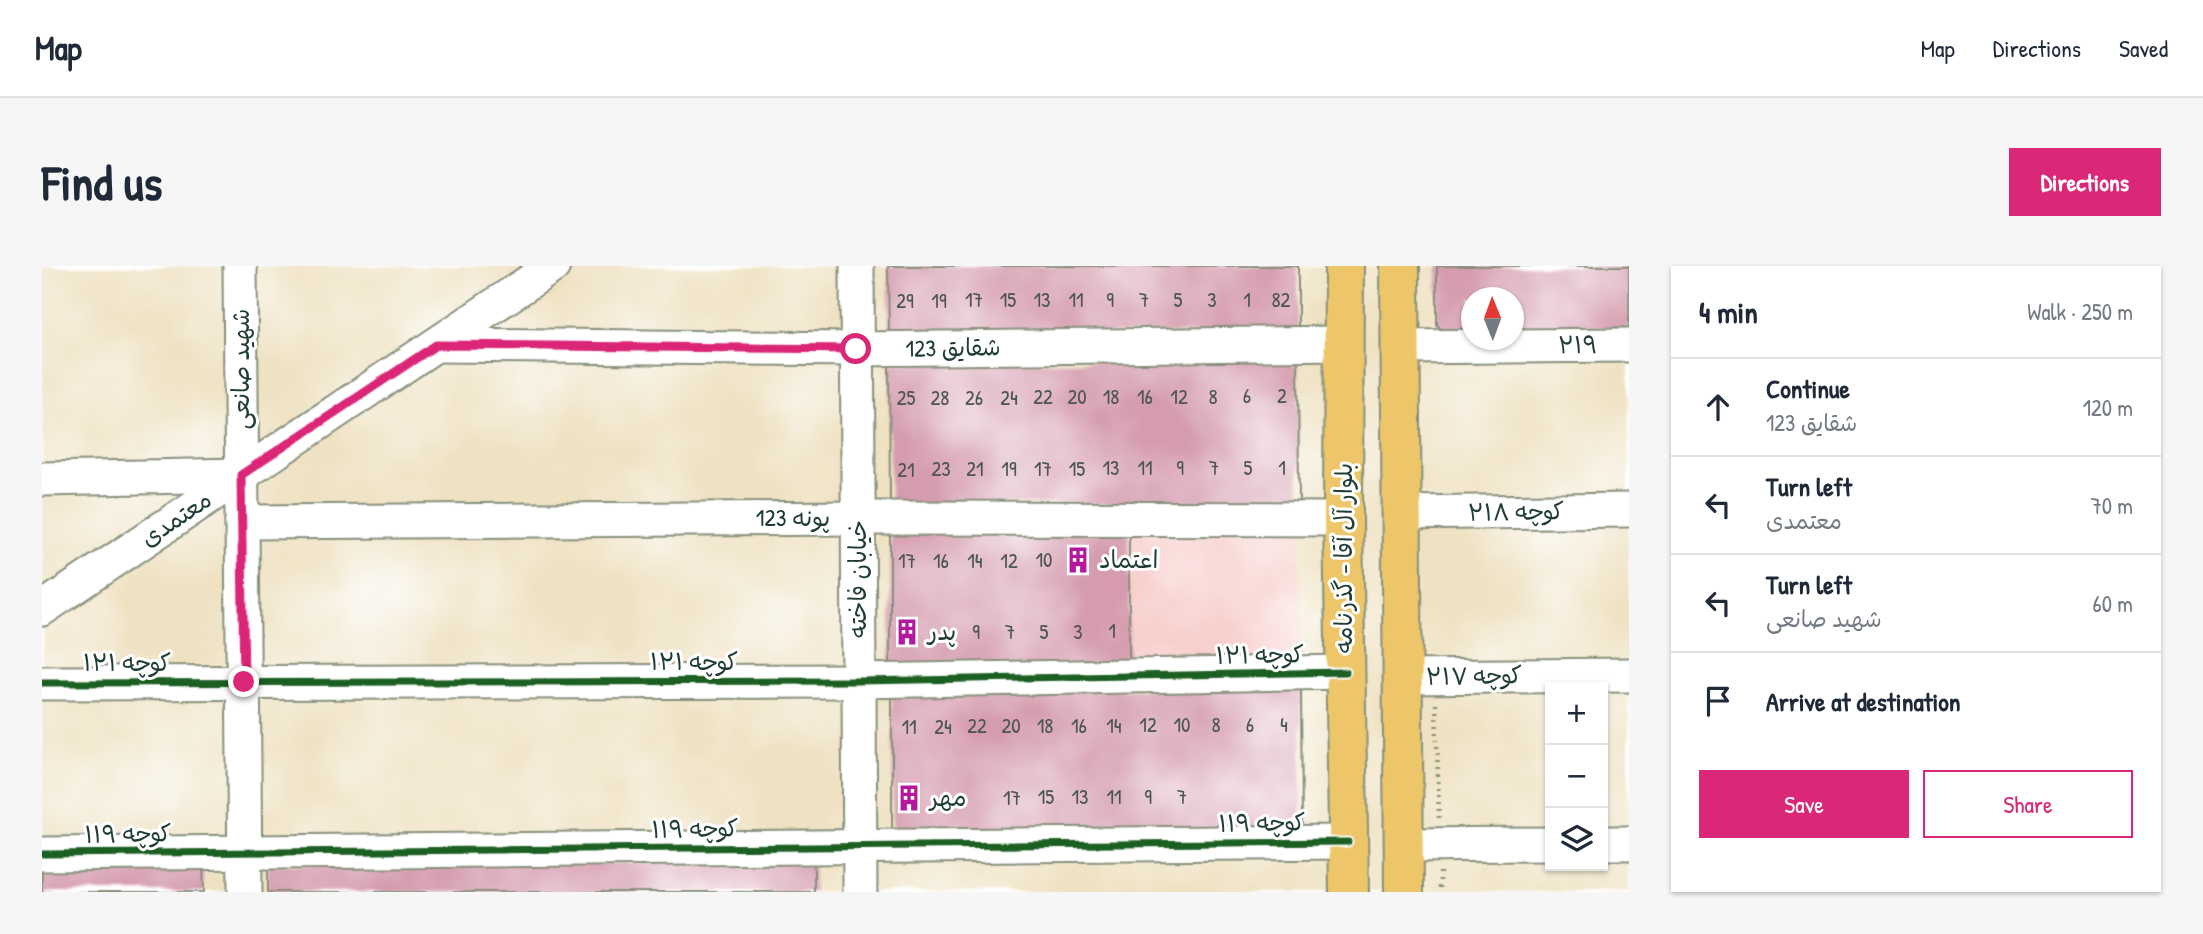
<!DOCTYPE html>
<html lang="en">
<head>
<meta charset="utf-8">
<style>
	:root { --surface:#fff; --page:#f6f6f7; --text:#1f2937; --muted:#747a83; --line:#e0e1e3; --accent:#db2777 }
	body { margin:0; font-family:"Patrick Hand","Playpen Sans Arabic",sans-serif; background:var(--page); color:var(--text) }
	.controls { position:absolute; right:21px; bottom:21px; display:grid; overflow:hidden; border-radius:0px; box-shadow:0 2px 5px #0004 }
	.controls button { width:63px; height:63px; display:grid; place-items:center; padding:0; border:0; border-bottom:2px solid var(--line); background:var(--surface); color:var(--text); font:35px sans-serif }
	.compass { position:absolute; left:1419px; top:21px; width:63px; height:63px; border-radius:50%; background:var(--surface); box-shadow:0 2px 5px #0004; rotate:359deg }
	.stop { position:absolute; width:21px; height:21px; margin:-16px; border:5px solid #db2777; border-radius:50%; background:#fff }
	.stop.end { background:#db2777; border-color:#fff; box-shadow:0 2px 7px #0008 }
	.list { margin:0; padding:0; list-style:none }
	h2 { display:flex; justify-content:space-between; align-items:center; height:91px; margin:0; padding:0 28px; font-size:30px }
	h2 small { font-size:23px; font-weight:400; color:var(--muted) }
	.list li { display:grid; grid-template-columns:46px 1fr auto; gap:21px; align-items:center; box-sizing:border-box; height:98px; padding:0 28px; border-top:2px solid var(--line) }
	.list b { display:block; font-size:26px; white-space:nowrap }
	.list p { margin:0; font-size:23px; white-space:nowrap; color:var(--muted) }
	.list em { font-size:23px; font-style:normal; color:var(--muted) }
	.actions { display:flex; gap:14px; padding:21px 28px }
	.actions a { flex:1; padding:16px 0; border:2px solid var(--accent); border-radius:0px; text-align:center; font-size:24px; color:var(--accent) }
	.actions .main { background:var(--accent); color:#fff }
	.icon { flex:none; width:38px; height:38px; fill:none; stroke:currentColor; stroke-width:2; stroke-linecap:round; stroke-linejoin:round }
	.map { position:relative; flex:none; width:1587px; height:626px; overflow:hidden; border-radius:0px }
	header { display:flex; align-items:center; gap:42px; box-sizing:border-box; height:98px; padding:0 35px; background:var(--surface); border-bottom:2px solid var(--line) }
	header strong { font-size:33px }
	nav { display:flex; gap:38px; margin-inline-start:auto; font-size:24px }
	.intro { display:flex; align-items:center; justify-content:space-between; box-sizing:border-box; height:168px; padding:0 42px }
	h1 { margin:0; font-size:49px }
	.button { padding:18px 32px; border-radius:0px; background:var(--accent); color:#fff; font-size:24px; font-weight:700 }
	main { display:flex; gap:42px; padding:0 42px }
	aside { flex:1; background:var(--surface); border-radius:0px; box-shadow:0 2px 5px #0004 }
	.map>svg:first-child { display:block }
	.built { fill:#f7d0cd }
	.building { fill:#d59caf }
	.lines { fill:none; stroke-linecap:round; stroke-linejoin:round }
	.minor-casing { stroke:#87907c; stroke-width:37 }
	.major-casing { stroke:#87907c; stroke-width:42 }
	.path { stroke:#87907c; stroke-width:4.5; stroke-dasharray:2 5; stroke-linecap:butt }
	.minor { stroke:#fff; stroke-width:33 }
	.major { stroke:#ecc669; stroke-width:38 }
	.cycleway-casing { stroke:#fff; stroke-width:11 }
	.cycleway { stroke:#1b5e20; stroke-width:7 }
	.route { stroke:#db2777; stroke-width:9 }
	.labels { text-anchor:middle; stroke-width:6; stroke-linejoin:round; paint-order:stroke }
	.number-label { font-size:21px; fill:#4c5553 }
	.street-label { font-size:24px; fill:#1f3d34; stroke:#fff }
	.poi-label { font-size:24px; fill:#1f3d34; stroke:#fff; text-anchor:start }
</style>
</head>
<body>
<header>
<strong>Map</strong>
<nav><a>Map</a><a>Directions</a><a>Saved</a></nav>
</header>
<div class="intro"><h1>Find us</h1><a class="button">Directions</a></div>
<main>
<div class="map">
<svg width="1587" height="626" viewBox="0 0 1587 626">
	<rect width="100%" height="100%" fill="#fff"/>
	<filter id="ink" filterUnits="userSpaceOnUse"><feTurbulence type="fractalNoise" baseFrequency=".0143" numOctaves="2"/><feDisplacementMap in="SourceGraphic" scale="14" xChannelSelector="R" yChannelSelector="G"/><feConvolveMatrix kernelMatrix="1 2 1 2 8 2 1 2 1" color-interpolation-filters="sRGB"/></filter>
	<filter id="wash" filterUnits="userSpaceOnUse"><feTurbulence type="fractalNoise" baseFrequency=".00686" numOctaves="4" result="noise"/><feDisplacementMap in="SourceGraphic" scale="28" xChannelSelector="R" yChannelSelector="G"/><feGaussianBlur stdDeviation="1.57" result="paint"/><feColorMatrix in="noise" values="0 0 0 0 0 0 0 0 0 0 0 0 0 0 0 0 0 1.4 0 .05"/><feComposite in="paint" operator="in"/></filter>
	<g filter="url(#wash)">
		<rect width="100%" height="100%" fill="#efe2c3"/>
		<polygon class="built" points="1087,258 1258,258 1259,400 1087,401"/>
		<g id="blocks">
			<g class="building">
				<polygon points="846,0 1256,0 1256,67 847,69"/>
				<polygon points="1395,0 1587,0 1587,61 1472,65 1472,32 1429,32 1429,67 1403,68 1395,59"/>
				<polygon points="1256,94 1257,237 848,239 847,97"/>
				<polygon points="1087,258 1087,401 848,402 848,259"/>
				<polygon points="1259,423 1260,566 850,568 850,425"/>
				<polygon points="772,596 772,626 226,626 226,599"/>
				<polygon points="161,598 162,626 0,626 0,599"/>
			</g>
		</g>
	</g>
	<g filter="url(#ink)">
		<use href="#blocks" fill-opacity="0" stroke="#87907c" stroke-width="2"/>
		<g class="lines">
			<g class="minor-casing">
				<g id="minor">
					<polyline points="198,0 203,626"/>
					<polyline points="815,0 818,626"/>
					<polyline points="394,79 814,83 1302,77"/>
					<polyline points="1358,81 1587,79"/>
					<polyline points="0,213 199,209"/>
					<polyline points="1360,247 1587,244"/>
					<polyline points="200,256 816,252 1301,253"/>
					<polyline points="0,343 511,0"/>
					<polyline points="1361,411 1587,409"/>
					<polyline points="0,417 817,415 1304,406"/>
					<polyline points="1561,577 1587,577"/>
					<polyline points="1362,579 1508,578"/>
					<polyline points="0,588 1306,576"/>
				</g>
			</g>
			<g class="major-casing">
				<g id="major">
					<polyline points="1302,0 1301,253 1307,626"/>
					<polyline points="1358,0 1362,626"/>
				</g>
			</g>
			<g class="path">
				<polyline points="1394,438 1397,552"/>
				<polyline points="1398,606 1398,626"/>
			</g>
			<use href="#minor" class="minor"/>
			<use href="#major" class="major"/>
			<g class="cycleway-casing">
				<g id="cycleway">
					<polyline points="0,417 817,415 1304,406"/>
					<polyline points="0,588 1306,576"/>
				</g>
			</g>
			<use href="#cycleway" class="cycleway"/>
		</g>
	</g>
	<g class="lines" filter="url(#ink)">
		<polyline class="route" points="202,416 199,209 394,79 814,83"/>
	</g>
	<defs>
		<g id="building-bare" transform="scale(2.1)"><path d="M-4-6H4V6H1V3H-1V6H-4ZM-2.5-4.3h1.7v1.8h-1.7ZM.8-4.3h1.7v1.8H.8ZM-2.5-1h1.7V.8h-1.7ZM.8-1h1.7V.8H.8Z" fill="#b5179e" stroke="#fff" stroke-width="2.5" paint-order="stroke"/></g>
	</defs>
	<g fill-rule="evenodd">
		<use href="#building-bare" x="1036" y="294"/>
		<use href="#building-bare" x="865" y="366"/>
		<use href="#building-bare" x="867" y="532"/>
	</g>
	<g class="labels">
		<g class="number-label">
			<text x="932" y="41">17</text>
			<text x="966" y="41">15</text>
			<text x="1000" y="41">13</text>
			<text x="1034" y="41">11</text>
			<text x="1068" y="41">9</text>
			<text x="1102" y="41">7</text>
			<text x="1136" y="41">5</text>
			<text x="1170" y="41">3</text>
			<text x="1205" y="41">1</text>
			<text x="1239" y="41">82</text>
			<text x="863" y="42">29</text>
			<text x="897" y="42">19</text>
			<text x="1205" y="137">6</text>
			<text x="1240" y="137">2</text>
			<text x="1001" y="138">22</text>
			<text x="1035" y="138">20</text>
			<text x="1069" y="138">18</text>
			<text x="1103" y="138">16</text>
			<text x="1137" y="138">12</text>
			<text x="1171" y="138">8</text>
			<text x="864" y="139">25</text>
			<text x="898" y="139">28</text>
			<text x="932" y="139">26</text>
			<text x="967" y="139">24</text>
			<text x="1069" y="209">13</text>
			<text x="1103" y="209">11</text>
			<text x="1138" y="209">9</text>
			<text x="1172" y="209">7</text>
			<text x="1206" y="209">5</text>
			<text x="1240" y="209">1</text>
			<text x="899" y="210">23</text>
			<text x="933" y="210">21</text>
			<text x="967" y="210">19</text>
			<text x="1001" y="210">17</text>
			<text x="1035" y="210">15</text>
			<text x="864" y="211">21</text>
			<text x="1002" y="301">10</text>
			<text x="865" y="302">17</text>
			<text x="899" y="302">16</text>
			<text x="933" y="302">14</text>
			<text x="967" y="302">12</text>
			<text x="1070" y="372">1</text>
			<text x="934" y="373">9</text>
			<text x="968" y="373">7</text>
			<text x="1002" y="373">5</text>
			<text x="1036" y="373">3</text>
			<text x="1106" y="466">12</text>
			<text x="1140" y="466">10</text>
			<text x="1174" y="466">8</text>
			<text x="1208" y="466">6</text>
			<text x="1242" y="466">4</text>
			<text x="935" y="467">22</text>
			<text x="969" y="467">20</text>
			<text x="1003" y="467">18</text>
			<text x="1037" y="467">16</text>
			<text x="1072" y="467">14</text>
			<text x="867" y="468">11</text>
			<text x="901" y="468">24</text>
			<text x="1004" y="538">15</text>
			<text x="1038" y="538">13</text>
			<text x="1072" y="538">11</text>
			<text x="1106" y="538">9</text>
			<text x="1140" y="538">7</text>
			<text x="970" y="539">17</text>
		</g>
		<g class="street-label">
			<text transform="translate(1536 79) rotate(-1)" y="8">۲۱۹</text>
			<text transform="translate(911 82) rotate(-1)" y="8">123 شقایق</text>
			<text transform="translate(199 103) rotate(-90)" y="8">شهید صانعی</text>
			<text transform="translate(1474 246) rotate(-1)" y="8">کوچه ۲۱۸</text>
			<text x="751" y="260">123 پونه</text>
			<text transform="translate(134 253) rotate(-34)" y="8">معتمدی</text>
			<text transform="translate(1302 292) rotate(-90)" y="8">بلوار آل آقا - گذرنامه</text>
			<text transform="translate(816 313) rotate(-90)" y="8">خیابان فاخته</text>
			<text transform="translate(1218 389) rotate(-1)" y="8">کوچه ۱۲۱</text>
			<text x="652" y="404">کوچه ۱۲۱</text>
			<text x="85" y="405">کوچه ۱۲۱</text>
			<text transform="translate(1432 410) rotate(-1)" y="8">کوچه ۲۱۷</text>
			<text transform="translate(1220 557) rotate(-1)" y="8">کوچه ۱۱۹</text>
			<text transform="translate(653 563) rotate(-1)" y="8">کوچه ۱۱۹</text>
			<text transform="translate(86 568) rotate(-1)" y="8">کوچه ۱۱۹</text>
		</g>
		<g class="poi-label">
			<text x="1057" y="302">اعتماد</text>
			<text x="886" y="374">پدر</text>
			<text x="888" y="540">مهر</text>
		</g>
	</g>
</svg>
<div class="controls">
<button>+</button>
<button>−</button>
<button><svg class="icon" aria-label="layers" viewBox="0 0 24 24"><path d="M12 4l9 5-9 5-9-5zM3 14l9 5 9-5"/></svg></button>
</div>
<svg class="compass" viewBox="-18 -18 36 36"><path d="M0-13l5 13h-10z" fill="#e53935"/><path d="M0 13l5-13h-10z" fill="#747a83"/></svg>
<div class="stop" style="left:814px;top:83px"></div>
<div class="stop end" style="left:202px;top:416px"></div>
</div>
<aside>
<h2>4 min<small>Walk · 250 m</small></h2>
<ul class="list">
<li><svg class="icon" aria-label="ahead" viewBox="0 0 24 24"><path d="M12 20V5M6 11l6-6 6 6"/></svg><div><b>Continue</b><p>123 شقایق</p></div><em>120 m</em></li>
<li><svg class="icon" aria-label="left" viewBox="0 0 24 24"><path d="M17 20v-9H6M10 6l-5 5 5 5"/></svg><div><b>Turn left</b><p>معتمدی</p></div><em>70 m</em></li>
<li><svg class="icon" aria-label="left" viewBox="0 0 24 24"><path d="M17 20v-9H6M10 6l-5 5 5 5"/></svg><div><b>Turn left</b><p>شهید صانعی</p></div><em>60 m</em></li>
<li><svg class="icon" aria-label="arrive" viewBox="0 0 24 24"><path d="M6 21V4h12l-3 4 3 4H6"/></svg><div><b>Arrive at destination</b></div></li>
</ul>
<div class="actions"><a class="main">Save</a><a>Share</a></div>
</aside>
</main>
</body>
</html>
